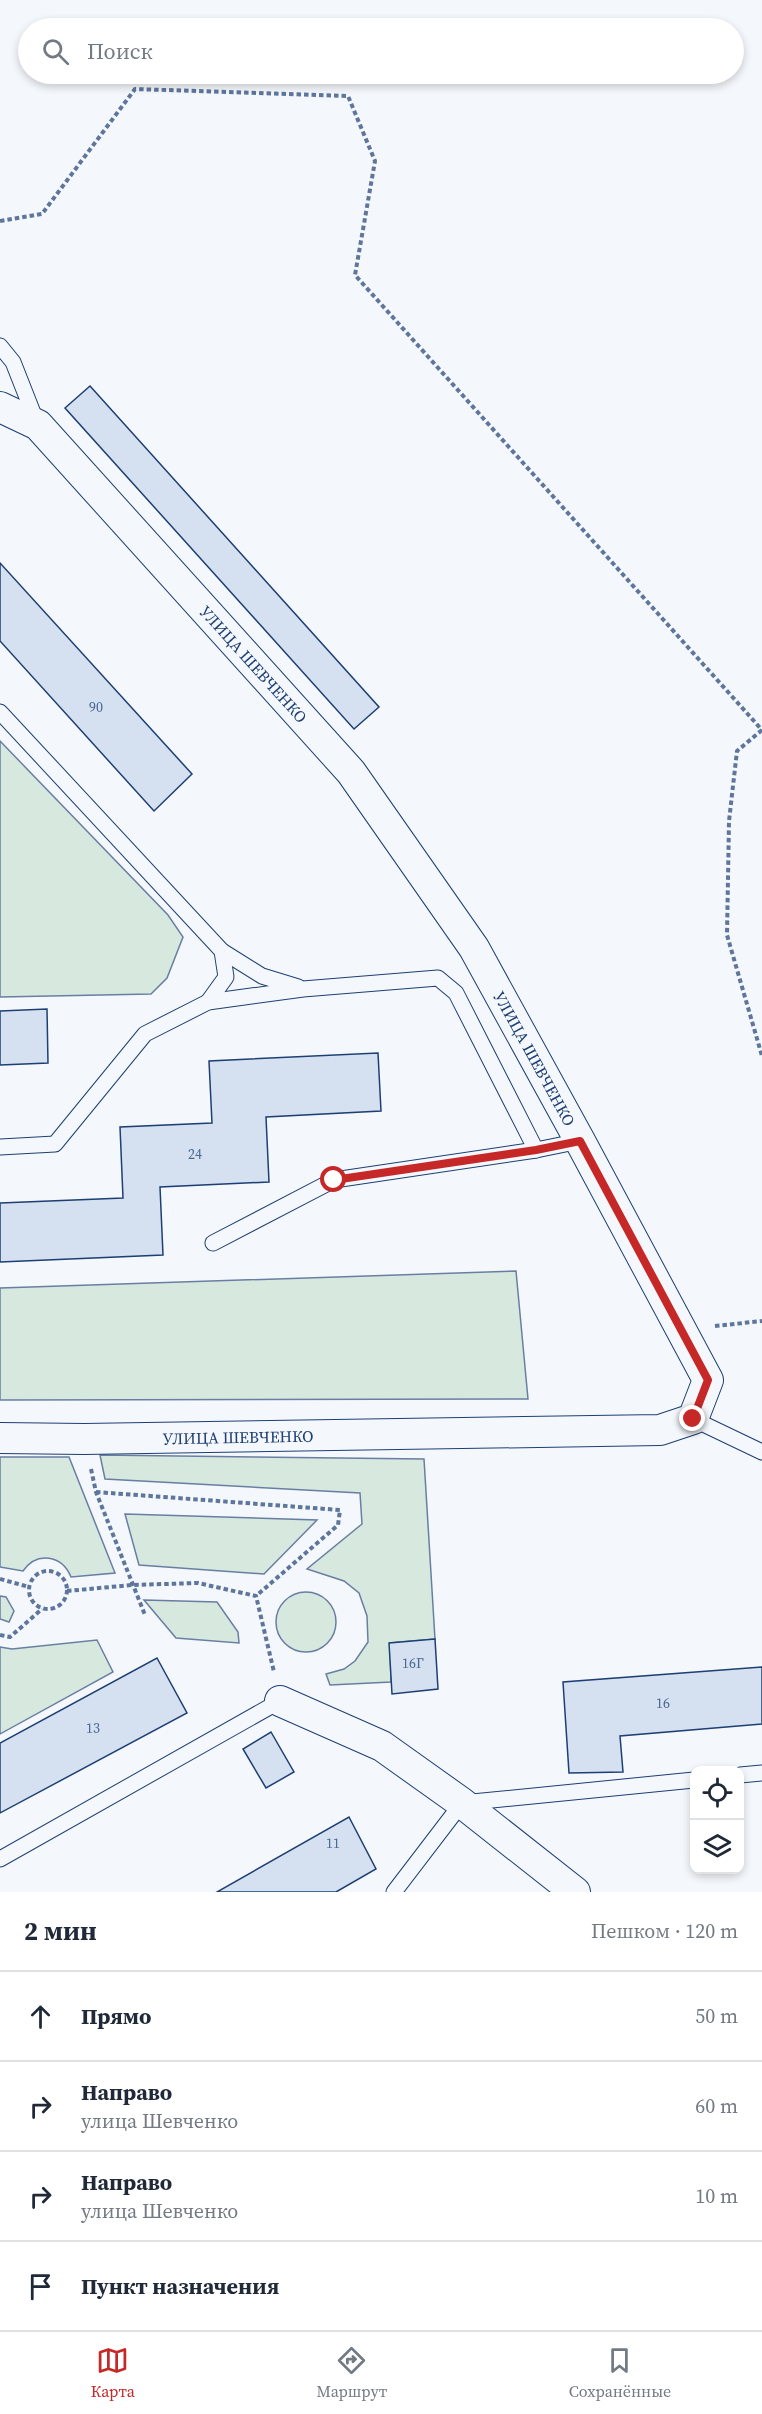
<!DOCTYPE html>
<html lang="ru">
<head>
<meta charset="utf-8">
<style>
	:root { --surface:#fff; --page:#f2f2f3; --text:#1f2937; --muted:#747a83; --line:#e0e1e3; --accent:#c62828 }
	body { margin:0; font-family:"Source Serif 4",serif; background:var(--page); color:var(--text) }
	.controls { position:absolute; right:18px; bottom:18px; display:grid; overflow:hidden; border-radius:12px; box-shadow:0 3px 9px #0003 }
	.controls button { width:54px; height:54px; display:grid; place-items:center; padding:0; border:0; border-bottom:2px solid var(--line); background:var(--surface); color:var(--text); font:30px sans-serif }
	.stop { position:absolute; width:18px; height:18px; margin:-14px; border:4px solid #c62828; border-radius:50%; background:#fff }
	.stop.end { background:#c62828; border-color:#fff; box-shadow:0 2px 6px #0008 }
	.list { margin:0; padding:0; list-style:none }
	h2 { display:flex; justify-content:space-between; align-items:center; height:78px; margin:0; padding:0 24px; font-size:26px }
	h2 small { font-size:20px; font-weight:400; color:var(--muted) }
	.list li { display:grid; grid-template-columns:39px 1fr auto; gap:18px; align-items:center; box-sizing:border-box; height:90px; padding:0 24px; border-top:2px solid var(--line) }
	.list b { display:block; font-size:22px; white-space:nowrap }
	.list p { margin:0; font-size:20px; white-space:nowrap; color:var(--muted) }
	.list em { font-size:20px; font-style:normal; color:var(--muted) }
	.icon { flex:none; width:33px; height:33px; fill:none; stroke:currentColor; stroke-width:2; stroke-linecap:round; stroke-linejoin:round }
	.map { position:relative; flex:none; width:762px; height:1892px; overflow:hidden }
	.search { position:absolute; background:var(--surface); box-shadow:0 3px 9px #0003; left:18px; right:18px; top:18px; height:66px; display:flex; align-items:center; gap:15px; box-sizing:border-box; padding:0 21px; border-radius:33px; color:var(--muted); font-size:22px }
	.sheet { height:438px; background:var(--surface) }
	nav { display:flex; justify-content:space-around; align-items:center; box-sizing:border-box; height:84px; border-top:2px solid var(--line); background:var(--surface); font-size:16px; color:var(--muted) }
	nav a { display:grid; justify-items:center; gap:3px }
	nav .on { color:var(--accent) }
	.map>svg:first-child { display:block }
	.green { fill:#d7e8df; stroke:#687fa3; stroke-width:1.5 }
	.building { fill:#d5e0f0; stroke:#1d3f73; stroke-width:1.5 }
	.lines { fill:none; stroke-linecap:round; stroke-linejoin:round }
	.service-casing { stroke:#1d3f73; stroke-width:17 }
	.minor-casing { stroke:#1d3f73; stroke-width:32 }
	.path { stroke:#5e769c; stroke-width:4; stroke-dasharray:4.5 3; stroke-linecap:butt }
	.service { stroke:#f4f7fb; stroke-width:15 }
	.minor { stroke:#f4f7fb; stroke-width:30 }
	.route { stroke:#c62828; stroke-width:8 }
	.labels { text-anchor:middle; stroke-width:4.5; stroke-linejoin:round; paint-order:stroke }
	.number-label { font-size:14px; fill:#4b6792 }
	.street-label { font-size:16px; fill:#1d3f73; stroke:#f4f7fb }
</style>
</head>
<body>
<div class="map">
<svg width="762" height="1892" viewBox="0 0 762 1892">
	<rect width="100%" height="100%" fill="#f4f7fb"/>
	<g class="green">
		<polygon points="0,741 168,915 183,937 167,978 151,994 0,997"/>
		<polygon points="516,1271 528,1399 0,1400 0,1288"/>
		<polygon points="100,1455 424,1459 435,1639 390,1643 391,1682 330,1685 326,1674 344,1669 355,1661 368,1642 367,1616 359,1593 344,1581 307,1569 362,1524 360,1493 105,1479"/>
		<path d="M0,1457H69L115,1573L71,1577C62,1555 37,1551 23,1571L0,1567Z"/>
		<polygon points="125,1514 317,1520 264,1574 139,1565"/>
		<circle cx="306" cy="1622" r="30"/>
		<polygon points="0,1596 6,1597 14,1611 9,1622 0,1619"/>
		<polygon points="144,1600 217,1602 238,1632 239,1643 176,1638"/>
		<polygon points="97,1640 113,1672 0,1734 0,1647 12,1649"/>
	</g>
	<g class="building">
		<polygon points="90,386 379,707 354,729 65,408"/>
		<polygon points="0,563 192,774 154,811 0,641"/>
		<polygon points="47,1009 48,1063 0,1065 0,1011"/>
		<polygon points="378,1053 381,1111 266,1117 269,1182 160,1187 163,1255 0,1262 0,1203 123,1198 120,1127 212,1123 209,1061"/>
		<polygon points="435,1639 438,1689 392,1694 389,1643"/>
		<polygon points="157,1658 187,1713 0,1813 0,1743"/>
		<polygon points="762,1667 762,1724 620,1736 623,1772 569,1773 563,1682"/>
		<polygon points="271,1732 294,1772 266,1788 243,1749"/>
		<polygon points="349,1817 376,1869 336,1892 217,1892"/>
	</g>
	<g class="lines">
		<g class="service-casing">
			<g id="service">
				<polyline points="0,346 13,362 37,423"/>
				<polyline points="0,712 222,951 262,976 298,987"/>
				<polyline points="208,1002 226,977 222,951"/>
				<polyline points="0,1147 55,1144 145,1034 208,1002 303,989 438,978 456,993 536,1150"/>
				<polyline points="213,1243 334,1180 536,1150 580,1141"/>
				<polyline points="693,1419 762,1452"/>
				<polyline points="740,1775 762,1773"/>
				<polyline points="0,1859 280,1701"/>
				<polyline points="394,1892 462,1803 694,1780"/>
			</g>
		</g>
		<g class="minor-casing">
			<g id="minor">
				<path id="s1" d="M0,407L38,425L351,772L474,948L580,1141L708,1380L693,1419L660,1430L84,1439L0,1438"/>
				<polyline points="280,1701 382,1746 462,1803 575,1892"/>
			</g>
		</g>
		<g class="path">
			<polyline points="0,221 42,214 135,89 348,96 375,161 355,275 762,730"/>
			<polyline points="762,730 737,751 729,821 727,935 762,1056"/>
			<polyline points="715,1326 762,1321"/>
			<polyline points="91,1469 96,1492 145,1615"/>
			<polyline points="96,1492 340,1510 338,1525 256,1596"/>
			<circle cx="48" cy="1590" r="19"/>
			<polyline points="0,1579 29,1587"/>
			<polyline points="67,1591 132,1585 198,1583 256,1596 274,1672"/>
			<polyline points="0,1635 10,1637 42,1609"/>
		</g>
		<use href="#service" class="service"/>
		<use href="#minor" class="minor"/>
	</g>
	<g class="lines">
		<polyline class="route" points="334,1180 536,1150 580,1141 708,1380 693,1419"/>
	</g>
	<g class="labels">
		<g class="number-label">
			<text x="96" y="712">90</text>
			<text x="195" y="1159">24</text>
			<text x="413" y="1668">16Г</text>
			<text x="663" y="1708">16</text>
			<text x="93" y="1733">13</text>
			<text x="333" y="1848">11</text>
		</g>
		<g class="street-label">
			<text dy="6" stroke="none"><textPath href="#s1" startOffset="364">УЛИЦА ШЕВЧЕНКО</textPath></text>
			<text dy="6" stroke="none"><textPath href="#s1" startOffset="850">УЛИЦА ШЕВЧЕНКО</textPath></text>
			<text transform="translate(238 1437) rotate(-1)" y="6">УЛИЦА ШЕВЧЕНКО</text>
		</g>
	</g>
</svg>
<div class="controls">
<button><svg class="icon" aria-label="locate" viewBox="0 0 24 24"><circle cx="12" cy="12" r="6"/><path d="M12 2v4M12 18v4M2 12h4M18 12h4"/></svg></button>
<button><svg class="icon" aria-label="layers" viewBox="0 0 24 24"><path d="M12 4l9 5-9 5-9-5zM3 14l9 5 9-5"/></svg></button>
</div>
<div class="stop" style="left:334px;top:1180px"></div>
<div class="stop end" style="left:693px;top:1419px"></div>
<div class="search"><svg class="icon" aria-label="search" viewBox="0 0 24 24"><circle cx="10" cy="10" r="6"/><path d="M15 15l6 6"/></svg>Поиск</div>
</div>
<section class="sheet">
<h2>2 мин<small>Пешком · 120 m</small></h2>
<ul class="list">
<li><svg class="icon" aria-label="ahead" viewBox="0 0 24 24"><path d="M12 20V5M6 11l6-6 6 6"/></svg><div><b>Прямо</b></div><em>50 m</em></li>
<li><svg class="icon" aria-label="right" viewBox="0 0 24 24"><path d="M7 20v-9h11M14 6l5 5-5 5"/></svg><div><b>Направо</b><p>улица Шевченко</p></div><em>60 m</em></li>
<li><svg class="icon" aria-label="right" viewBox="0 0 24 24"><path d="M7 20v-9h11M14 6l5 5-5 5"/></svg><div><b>Направо</b><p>улица Шевченко</p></div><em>10 m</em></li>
<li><svg class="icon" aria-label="arrive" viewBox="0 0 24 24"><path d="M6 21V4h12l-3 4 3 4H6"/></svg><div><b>Пункт назначения</b></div></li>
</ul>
</section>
<nav>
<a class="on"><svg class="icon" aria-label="map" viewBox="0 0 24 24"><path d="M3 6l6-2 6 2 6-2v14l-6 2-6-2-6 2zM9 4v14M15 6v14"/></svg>Карта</a>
<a><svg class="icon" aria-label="directions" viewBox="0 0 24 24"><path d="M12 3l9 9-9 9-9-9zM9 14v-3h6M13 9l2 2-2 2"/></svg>Маршрут</a>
<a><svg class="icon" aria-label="saved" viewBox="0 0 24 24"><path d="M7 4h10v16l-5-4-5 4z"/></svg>Сохранённые</a>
</nav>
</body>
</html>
